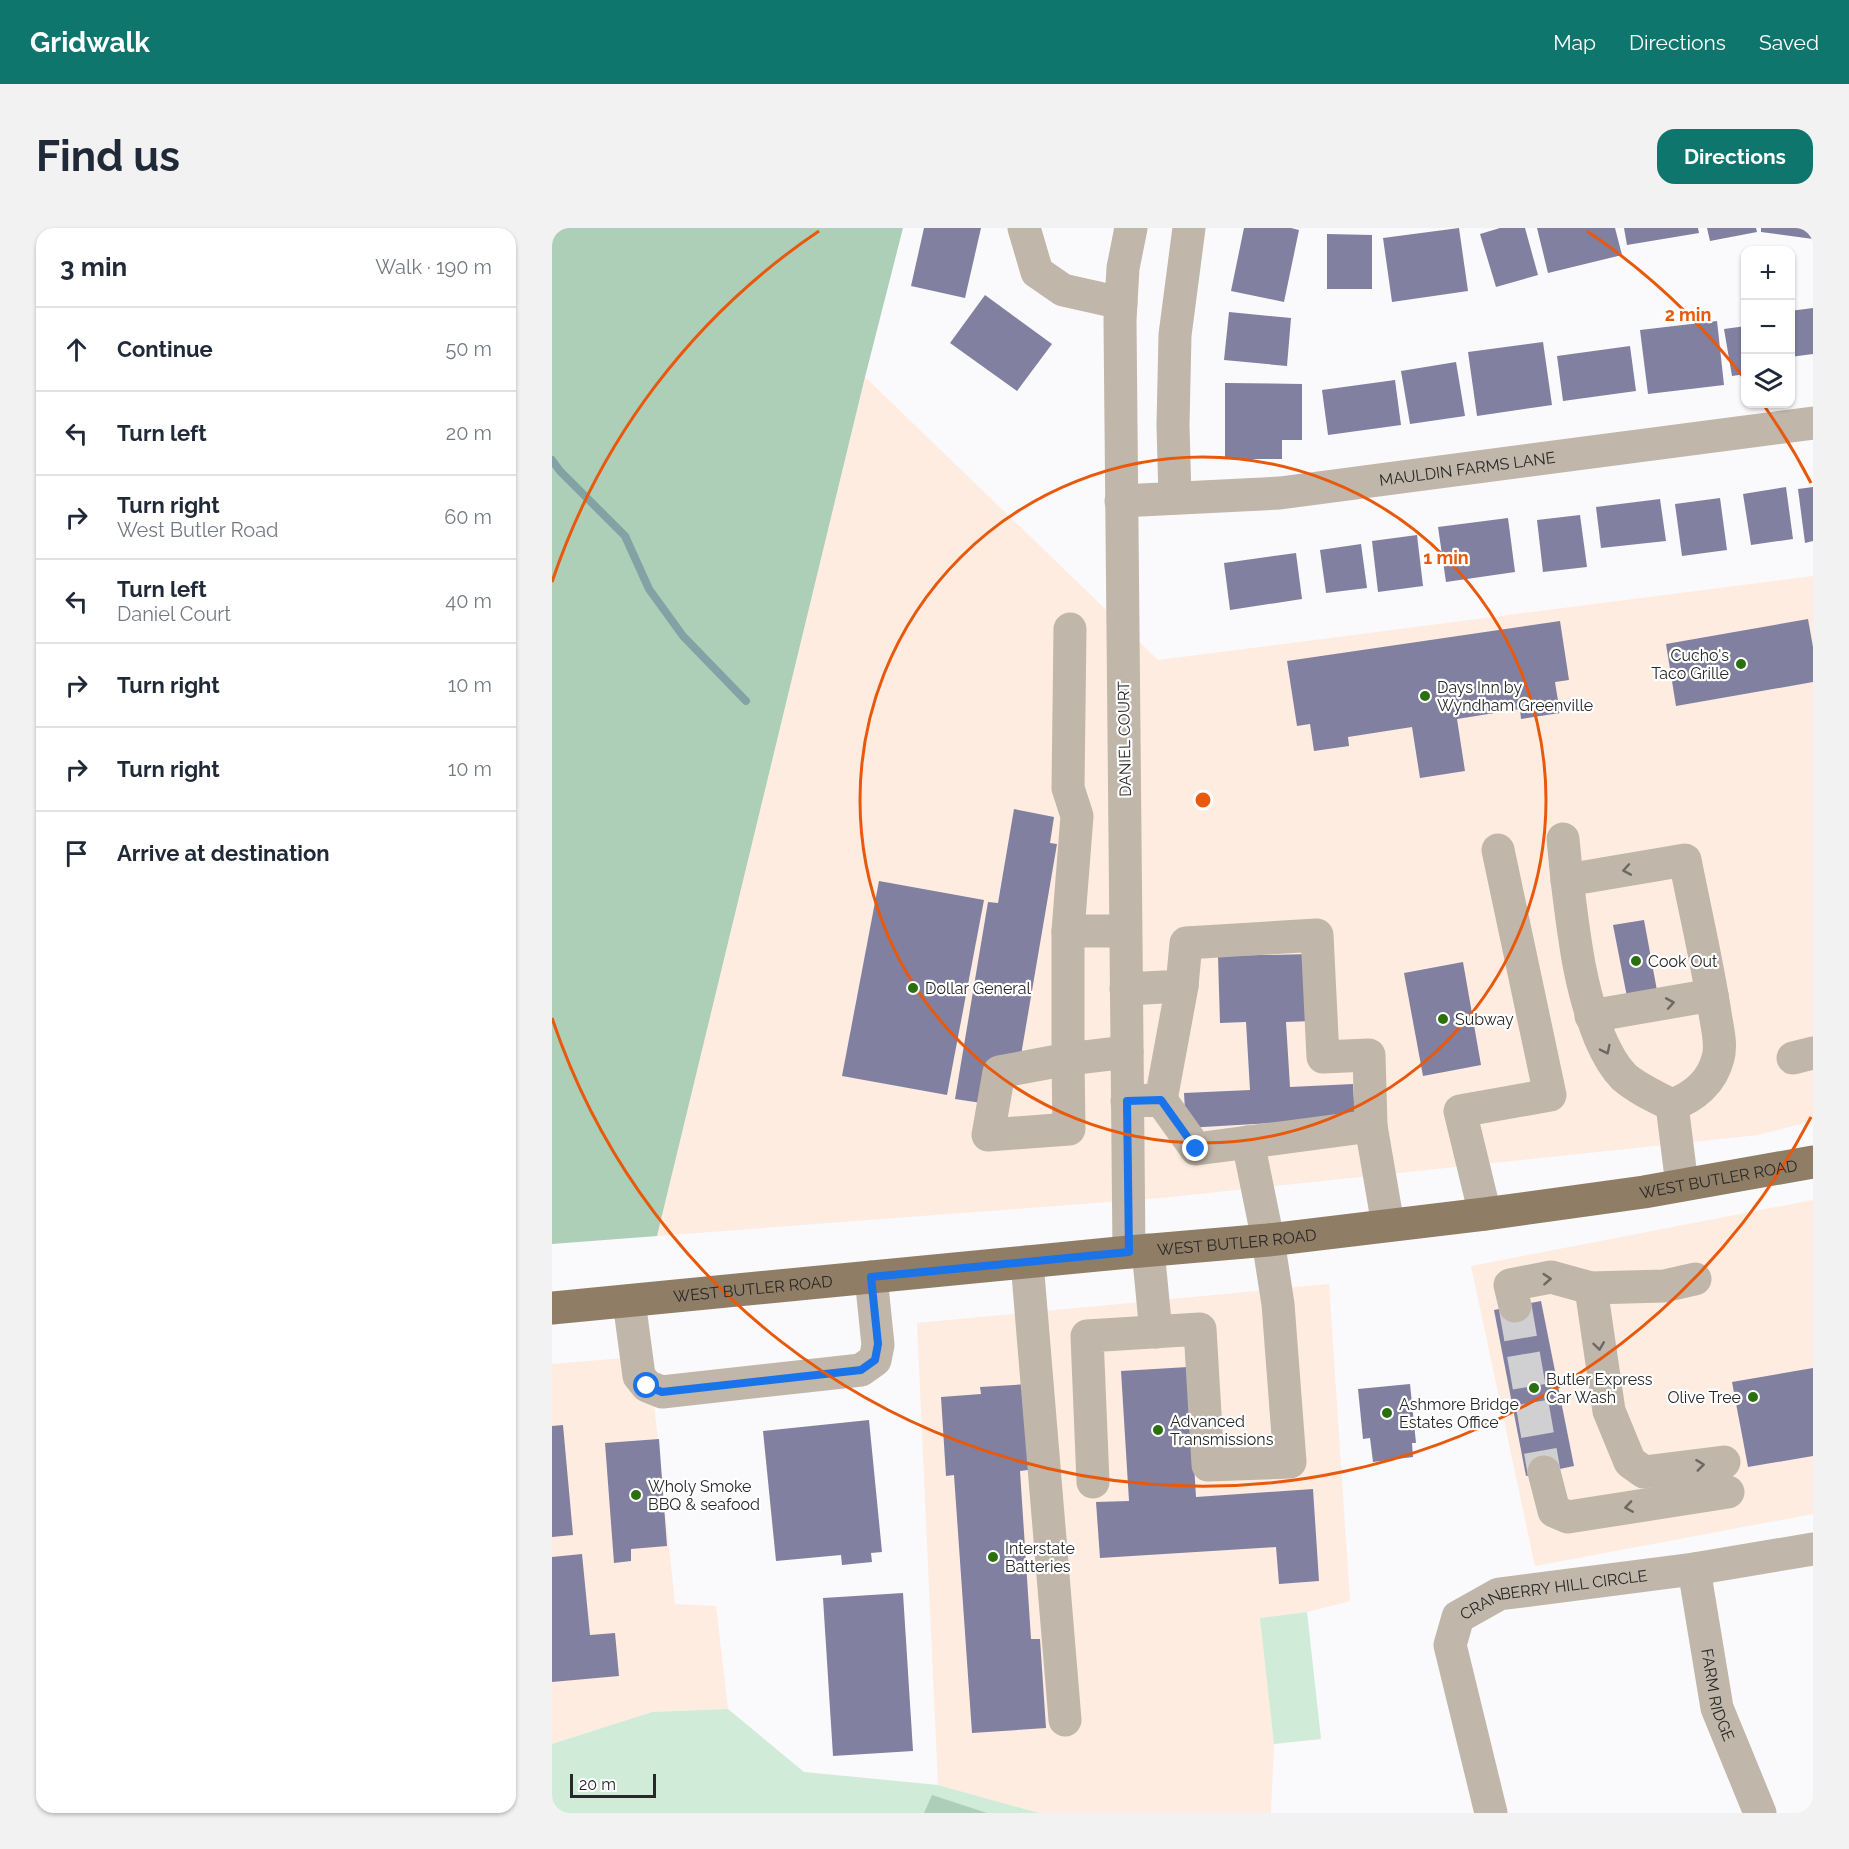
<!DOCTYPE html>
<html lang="en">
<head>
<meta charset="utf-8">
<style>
	:root { --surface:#fff; --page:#f2f2f3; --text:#1f2937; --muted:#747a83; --line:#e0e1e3; --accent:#0f766e }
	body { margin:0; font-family:Raleway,sans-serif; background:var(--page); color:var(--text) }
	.controls { position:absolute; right:18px; top:18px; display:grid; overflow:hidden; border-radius:12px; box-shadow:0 2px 4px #0004 }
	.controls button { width:54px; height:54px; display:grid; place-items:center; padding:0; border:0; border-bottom:2px solid var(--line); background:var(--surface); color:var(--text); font:30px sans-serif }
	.scale { position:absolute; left:18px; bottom:15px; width:86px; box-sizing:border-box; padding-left:6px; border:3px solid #282828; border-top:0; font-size:16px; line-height:21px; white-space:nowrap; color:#282828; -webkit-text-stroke:4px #fff; paint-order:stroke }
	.stop { position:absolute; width:18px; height:18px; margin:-14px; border:4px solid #1a73e8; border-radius:50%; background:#fff }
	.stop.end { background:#1a73e8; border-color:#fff; box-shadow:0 2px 6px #0008 }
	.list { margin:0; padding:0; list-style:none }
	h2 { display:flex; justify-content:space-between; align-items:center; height:78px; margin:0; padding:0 24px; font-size:26px }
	h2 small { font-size:20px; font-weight:400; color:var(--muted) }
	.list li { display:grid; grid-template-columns:39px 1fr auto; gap:18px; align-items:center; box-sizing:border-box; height:84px; padding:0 24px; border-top:2px solid var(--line) }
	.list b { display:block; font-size:22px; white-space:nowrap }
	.list p { margin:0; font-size:20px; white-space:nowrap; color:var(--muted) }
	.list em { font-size:20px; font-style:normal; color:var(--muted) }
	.icon { flex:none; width:33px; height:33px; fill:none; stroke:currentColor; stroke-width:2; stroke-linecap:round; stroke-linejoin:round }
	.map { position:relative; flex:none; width:1261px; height:1585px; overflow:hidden; border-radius:18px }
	header { display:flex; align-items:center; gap:36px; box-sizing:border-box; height:84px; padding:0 30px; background:var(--accent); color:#fff }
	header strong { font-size:28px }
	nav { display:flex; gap:33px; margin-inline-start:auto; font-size:21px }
	.intro { display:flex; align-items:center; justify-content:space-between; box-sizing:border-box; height:144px; padding:0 36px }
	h1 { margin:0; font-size:42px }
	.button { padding:15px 27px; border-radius:18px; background:var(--accent); color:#fff; font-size:21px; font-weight:700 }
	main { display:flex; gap:36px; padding:0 36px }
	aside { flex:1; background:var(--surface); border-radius:18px; box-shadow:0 2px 4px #0004 }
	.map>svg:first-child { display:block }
	.commercial { fill:#feece1 }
	.green { fill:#d0ebd7 }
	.forest { fill:#adceb7 }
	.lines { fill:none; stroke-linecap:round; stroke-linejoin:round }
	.stream { stroke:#82a2a5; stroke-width:8 }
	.building { fill:#8180a0 }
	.minor-tunnel { stroke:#d0cfd1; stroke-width:33; stroke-dasharray:33 16; stroke-linecap:butt }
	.minor { stroke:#c0b6a9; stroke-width:33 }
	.major { stroke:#8f7d65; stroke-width:33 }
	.oneway { stroke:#6c6862 }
	.route { stroke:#1a73e8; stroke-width:8 }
	.ring { fill:none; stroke:#e8590c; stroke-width:3 }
	.poi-dot { fill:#2b700e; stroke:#fff; stroke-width:2 }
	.labels { text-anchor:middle; stroke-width:4.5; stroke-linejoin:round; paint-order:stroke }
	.street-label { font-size:16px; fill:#282828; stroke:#fff }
	.poi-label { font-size:16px; fill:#282828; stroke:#fff; text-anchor:start }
	.centre { fill:#e8590c; stroke:#fff; stroke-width:3 }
	.ring-label { font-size:18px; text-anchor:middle; font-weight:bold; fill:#e8590c; stroke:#fff; stroke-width:4.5; stroke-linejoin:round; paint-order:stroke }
</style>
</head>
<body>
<header>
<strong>Gridwalk</strong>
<nav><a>Map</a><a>Directions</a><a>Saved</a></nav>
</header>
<div class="intro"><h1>Find us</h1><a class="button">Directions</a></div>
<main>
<aside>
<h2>3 min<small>Walk · 190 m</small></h2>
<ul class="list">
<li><svg class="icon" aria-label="ahead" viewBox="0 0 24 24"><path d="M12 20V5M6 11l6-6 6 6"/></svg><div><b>Continue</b></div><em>50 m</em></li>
<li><svg class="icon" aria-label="left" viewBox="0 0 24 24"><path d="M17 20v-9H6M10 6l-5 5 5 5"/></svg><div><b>Turn left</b></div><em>20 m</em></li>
<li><svg class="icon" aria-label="right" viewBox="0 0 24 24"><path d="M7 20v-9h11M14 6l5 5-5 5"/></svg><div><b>Turn right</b><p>West Butler Road</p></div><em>60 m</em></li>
<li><svg class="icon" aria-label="left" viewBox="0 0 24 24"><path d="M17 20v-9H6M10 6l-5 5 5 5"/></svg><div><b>Turn left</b><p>Daniel Court</p></div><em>40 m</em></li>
<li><svg class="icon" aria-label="right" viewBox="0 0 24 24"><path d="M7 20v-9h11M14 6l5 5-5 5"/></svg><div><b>Turn right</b></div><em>10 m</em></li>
<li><svg class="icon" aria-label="right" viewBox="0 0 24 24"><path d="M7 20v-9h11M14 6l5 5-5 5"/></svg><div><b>Turn right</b></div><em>10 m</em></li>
<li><svg class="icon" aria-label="arrive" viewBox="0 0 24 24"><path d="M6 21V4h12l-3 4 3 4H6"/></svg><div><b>Arrive at destination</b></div></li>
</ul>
</aside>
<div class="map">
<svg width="1261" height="1585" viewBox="0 0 1261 1585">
	<rect width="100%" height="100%" fill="#faf9fb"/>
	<g class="commercial">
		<polygon points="313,149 606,432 1261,348 1261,893 1206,907 608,970 105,1008"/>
		<polygon points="1261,972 1261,1286 983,1338 919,1038"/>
		<polygon points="777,1056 798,1373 755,1384 709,1390 722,1516 719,1585 487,1585 386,1557 365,1095"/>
		<polygon points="97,1128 123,1376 164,1378 176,1481 100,1484 0,1516 0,1136"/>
	</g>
	<g class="green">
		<polygon points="755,1384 769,1511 722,1516 708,1390"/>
		<polygon points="176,1481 252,1544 386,1557 487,1585 0,1585 0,1516 100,1484"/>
	</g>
	<g class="forest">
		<polygon points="0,0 351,0 313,149 105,1008 0,1016"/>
		<polygon points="380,1567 435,1585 372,1585"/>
	</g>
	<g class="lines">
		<polyline class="stream" points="0,232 8,243 73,308 97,361 131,408 194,473"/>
	</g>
	<g class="building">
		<polygon points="372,0 429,0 413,70 359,58"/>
		<polygon points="692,0 739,0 747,2 732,74 679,63"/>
		<polygon points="907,0 916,63 840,74 831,10"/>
		<polygon points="948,0 973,0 986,47 944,59 928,6"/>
		<polygon points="985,0 1063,0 1070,27 996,45"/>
		<polygon points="1072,0 1146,0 1147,5 1075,17"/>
		<polygon points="1155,0 1204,0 1205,4 1158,13"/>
		<polygon points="1209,0 1261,0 1261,11 1209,4"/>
		<polygon points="775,6 820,7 820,61 775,61"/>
		<polygon points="433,67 500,116 465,163 398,115"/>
		<polygon points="1261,80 1261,126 1238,129 1238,83"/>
		<polygon points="677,84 739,90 735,138 672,132"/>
		<polygon points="1165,93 1172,157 1096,166 1088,102"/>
		<polygon points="1194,98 1194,146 1180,148 1172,101"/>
		<polygon points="991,114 1000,177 925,188 916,124"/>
		<polygon points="1078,118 1084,163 1011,173 1005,128"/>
		<polygon points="904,134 913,188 858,196 849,143"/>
		<polygon points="843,152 849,197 776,207 770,162"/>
		<polygon points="673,155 750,156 750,212 730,212 730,231 673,231"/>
		<polygon points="1234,259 1241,311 1199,317 1191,266"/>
		<polygon points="1261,259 1261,313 1253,315 1246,261"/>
		<polygon points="1168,270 1175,322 1130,328 1123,276"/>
		<polygon points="1108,271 1114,313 1049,320 1044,279"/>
		<polygon points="1028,287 1035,339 991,344 985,292"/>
		<polygon points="956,290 963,344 894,354 886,299"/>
		<polygon points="865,307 871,358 826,364 820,313"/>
		<polygon points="809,316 815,360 774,365 768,322"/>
		<polygon points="744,325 750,371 678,382 672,335"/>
		<polygon points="1256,391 1261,419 1261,454 1124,478 1114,416"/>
		<polygon points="1008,393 1017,452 1003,454 1008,485 969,491 968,481 905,491 913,543 868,550 860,499 796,509 797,518 762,523 758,496 745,498 735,433"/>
		<polygon points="462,581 502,589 498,615 505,616 468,833 436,876 403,871 436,674 446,675"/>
		<polygon points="327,653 432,672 395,867 290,848"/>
		<polygon points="1092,692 1106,768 1076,774 1061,697"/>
		<polygon points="759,726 761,793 734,794 738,859 801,856 803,890 634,900 632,865 698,862 694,794 668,795 666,728"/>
		<polygon points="911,734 929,837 871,848 852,745"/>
		<polygon points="989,1073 1022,1238 974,1248 942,1082"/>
		<polygon points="636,1139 644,1269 761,1261 767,1353 727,1356 724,1319 548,1330 544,1274 577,1273 569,1143"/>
		<polygon points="1261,1140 1261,1228 1196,1239 1180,1154"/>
		<polygon points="476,1156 476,1242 468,1243 479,1411 488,1411 494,1500 420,1505 402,1247 394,1248 389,1169 429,1166 428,1159"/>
		<polygon points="858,1156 864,1215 860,1215 861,1229 821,1234 818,1210 811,1211 806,1161"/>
		<polygon points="317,1192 330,1324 319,1325 320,1334 290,1337 289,1327 224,1333 211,1203"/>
		<polygon points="11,1197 21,1307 0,1309 0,1198"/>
		<polygon points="107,1211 115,1318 79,1321 79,1333 62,1335 53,1215"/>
		<polygon points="30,1326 38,1407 63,1405 67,1448 0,1454 0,1329"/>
		<polygon points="351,1365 361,1523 281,1528 271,1370"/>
	</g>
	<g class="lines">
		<polyline class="minor-tunnel" points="963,1078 992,1244"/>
		<g class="minor">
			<polyline points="472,0 485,44 511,62 569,75"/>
			<polyline points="623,270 621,197 623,107 637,0"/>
			<path id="s1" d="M569,273L728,265L1261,195"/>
			<polyline points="518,401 516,560 525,588 516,703 516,831 447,844 436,907 517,901 516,831 575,824"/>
			<polyline points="1011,611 1015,652"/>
			<polyline points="516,703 573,703"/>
			<polyline points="574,761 630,758 634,715 765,707 771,829 817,827 819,898"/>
			<polyline points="1039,788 1160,767"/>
			<polyline points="1241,830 1261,825"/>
			<polyline points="609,872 630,758"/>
			<polyline points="575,873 609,872 644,921 819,898 836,997"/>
			<path d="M1120,877C1104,869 1086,861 1072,849C1061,838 1054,824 1048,810C1027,758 1022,707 1015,652L1133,632C1143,683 1155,733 1163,785C1165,799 1170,816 1166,830C1160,854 1142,869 1120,877L1130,957"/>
			<polyline points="933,986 908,883 998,867 946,622"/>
			<polyline points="596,1022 604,1104"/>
			<polyline points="577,1024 568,92 571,40 579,0"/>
			<polyline points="475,1034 513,1492"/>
			<polyline points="1039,1060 1057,1183 1078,1234 1092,1244 1172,1234"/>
			<polyline points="77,1073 87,1148 95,1158 110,1164 309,1142 323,1132 326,1117 319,1049"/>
			<polyline points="963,1078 958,1057 999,1049 1039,1060 1112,1058 1143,1051"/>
			<polyline points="992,1244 1002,1283 1016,1289 1176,1264"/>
			<polyline points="541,1254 535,1108 648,1101 656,1237 738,1234 726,1076 716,1012 696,914"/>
			<path id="s2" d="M1142,1341L1165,1480L1208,1585"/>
			<path id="s3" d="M939,1585L898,1417L906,1389L947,1366L1142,1341L1261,1321"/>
		</g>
		<path class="major" id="s4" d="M0,1080L577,1024L716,1012L933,986L1092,964L1261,934"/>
	</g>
	<defs><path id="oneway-chevron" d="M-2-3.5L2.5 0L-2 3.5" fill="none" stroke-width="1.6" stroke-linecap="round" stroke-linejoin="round" transform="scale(1.5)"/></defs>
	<g class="oneway">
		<use href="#oneway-chevron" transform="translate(1075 642) rotate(170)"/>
		<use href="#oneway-chevron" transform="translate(1118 775) rotate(-10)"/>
		<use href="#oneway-chevron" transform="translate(1054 822) rotate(64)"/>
		<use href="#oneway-chevron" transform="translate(995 1051) rotate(-4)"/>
		<use href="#oneway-chevron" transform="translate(1047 1118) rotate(82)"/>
		<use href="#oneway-chevron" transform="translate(1148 1237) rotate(-7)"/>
		<use href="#oneway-chevron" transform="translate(1077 1279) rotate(171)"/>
	</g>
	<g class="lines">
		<polyline class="route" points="95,1158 110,1164 309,1142 323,1132 326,1116 319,1049 577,1024 575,873 609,872 644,921"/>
	</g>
	<g class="ring">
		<circle cx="651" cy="572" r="343"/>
		<path d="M1259 889A686 686 0 0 1 0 790M0 354A686 686 0 0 1 267 3M1035 3A686 686 0 0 1 1192 150M1213 179A686 686 0 0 1 1259 255"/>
	</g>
	<g class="poi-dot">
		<circle cx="1189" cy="436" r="6"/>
		<circle cx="873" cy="468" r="6"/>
		<circle cx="1084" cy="733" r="6"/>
		<circle cx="361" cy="760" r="6"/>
		<circle cx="891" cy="791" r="6"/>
		<circle cx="982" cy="1160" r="6"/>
		<circle cx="1201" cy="1169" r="6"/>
		<circle cx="835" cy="1185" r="6"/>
		<circle cx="606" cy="1202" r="6"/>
		<circle cx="84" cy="1267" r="6"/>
		<circle cx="441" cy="1329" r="6"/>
	</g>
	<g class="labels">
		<g class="street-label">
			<text dy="6" stroke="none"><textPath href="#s1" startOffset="348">MAULDIN FARMS LANE</textPath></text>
			<text transform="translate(572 511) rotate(-91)" y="6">DANIEL COURT</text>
			<text dy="6" stroke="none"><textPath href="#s4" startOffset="1174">WEST BUTLER ROAD</textPath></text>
			<text dy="6" stroke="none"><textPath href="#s4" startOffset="688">WEST BUTLER ROAD</textPath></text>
			<text dy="6" stroke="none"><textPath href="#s4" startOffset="202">WEST BUTLER ROAD</textPath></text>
			<text dy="6" stroke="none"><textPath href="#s3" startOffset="302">CRANBERRY HILL CIRCLE</textPath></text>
			<text dy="6" stroke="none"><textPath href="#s2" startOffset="128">FARM RIDGE</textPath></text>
		</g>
		<g class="poi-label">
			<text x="1177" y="433" text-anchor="end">Cucho's<tspan x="1177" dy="18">Taco Grille</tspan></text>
			<text x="885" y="465">Days Inn by<tspan x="885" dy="18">Wyndham Greenville</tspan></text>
			<text x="1096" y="739">Cook Out</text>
			<text x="373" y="766">Dollar General</text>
			<text x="903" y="797">Subway</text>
			<text x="994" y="1157">Butler Express<tspan x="994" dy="18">Car Wash</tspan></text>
			<text x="1189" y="1175" text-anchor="end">Olive Tree</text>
			<text x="847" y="1182">Ashmore Bridge<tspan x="847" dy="18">Estates Office</tspan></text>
			<text x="618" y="1199">Advanced<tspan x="618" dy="18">Transmissions</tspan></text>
			<text x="96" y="1264">Wholy Smoke<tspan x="96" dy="18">BBQ &amp; seafood</tspan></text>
			<text x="453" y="1326">Interstate<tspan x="453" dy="18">Batteries</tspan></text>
		</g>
	</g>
	<circle cx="651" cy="572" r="9" class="centre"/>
	<g class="ring-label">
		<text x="1136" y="93">2 min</text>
		<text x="894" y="336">1 min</text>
	</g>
</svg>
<div class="controls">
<button>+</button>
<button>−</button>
<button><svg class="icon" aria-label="layers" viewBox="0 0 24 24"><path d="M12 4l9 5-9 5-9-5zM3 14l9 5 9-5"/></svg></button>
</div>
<div class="scale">20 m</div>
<div class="stop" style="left:95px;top:1158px"></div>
<div class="stop end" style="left:644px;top:921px"></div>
</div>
</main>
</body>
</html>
